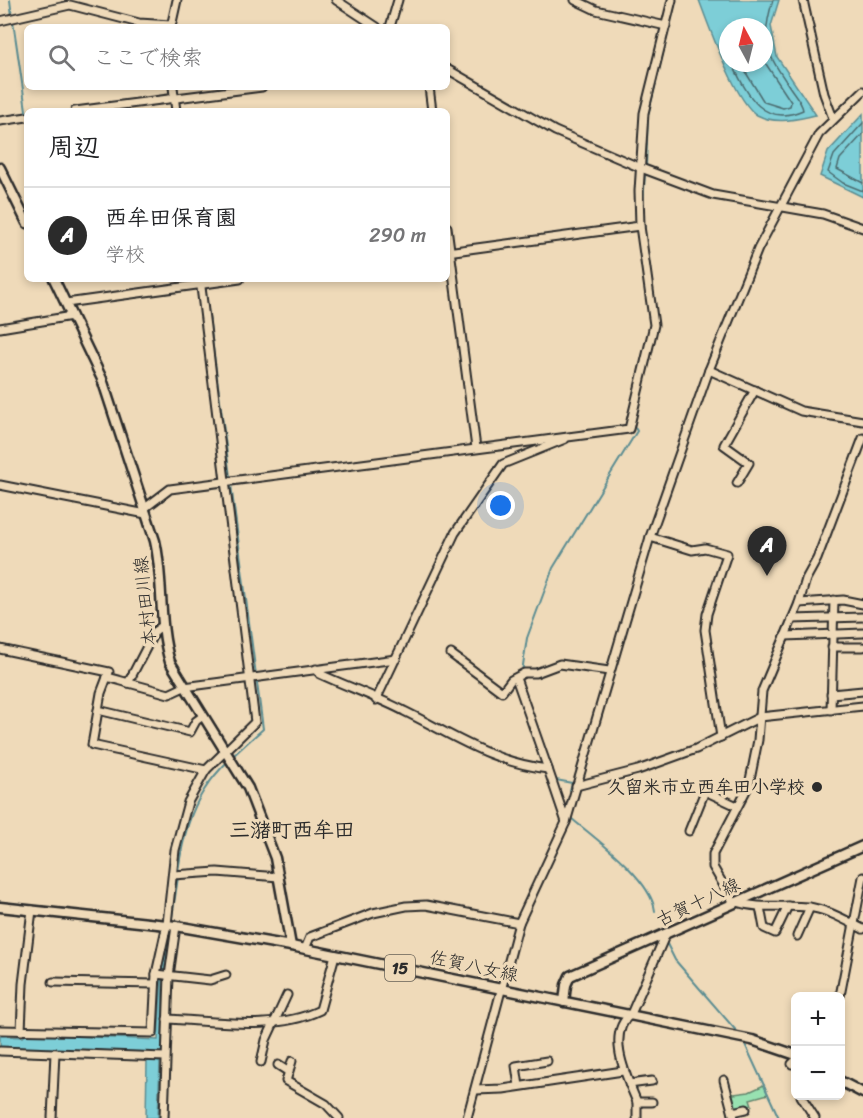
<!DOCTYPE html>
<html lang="ja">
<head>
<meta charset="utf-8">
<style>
	:root { --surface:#fff; --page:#f6f6f6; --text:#202124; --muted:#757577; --line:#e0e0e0; --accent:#2b2b2b }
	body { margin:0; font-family:Sriracha,"Klee One",sans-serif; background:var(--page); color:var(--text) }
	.controls { position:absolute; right:18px; bottom:18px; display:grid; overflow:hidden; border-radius:9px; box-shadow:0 3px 9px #0003 }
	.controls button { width:54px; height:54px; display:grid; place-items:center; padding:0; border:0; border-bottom:2px solid var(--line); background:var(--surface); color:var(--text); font:30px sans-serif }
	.compass { position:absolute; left:719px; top:18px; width:54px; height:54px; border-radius:50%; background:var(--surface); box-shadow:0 3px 9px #0003; rotate:353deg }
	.you { position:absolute; left:501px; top:506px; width:21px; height:21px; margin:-15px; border:4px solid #fff; border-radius:50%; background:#1a73e8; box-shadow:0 0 0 9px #1a73e833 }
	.badge { display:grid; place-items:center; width:39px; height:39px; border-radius:50%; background:var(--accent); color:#fff; font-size:20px; font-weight:700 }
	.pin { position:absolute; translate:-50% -50px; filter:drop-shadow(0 2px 3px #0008) }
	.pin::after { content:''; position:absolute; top:32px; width:21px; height:18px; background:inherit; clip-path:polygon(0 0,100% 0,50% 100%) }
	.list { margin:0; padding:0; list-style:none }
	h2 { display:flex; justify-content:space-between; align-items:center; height:78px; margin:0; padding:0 24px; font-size:26px }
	h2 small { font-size:20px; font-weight:400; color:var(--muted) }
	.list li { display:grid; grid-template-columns:39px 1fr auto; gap:18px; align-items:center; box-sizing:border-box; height:96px; padding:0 24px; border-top:2px solid var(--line) }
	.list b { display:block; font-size:22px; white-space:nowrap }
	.list p { margin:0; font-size:20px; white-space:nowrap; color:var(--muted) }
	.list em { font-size:20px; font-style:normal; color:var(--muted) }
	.icon { flex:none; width:33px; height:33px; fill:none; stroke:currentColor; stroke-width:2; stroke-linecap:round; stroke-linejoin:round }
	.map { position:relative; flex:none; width:863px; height:1118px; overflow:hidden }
	.search { position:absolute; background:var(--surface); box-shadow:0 3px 9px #0003; left:24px; top:24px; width:426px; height:66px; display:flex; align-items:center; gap:15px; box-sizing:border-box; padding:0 21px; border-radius:9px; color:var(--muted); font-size:22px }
	.panel { position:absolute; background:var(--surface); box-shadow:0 3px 9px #0003; left:24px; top:108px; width:426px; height:174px; border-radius:9px }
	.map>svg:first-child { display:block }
	.green { fill:#98e1b1; stroke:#62866e; stroke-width:1.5 }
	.water { fill:#7dced7; stroke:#5c8d92; stroke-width:1.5; fill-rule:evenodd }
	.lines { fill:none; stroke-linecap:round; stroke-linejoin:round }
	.shore { stroke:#4c6c70; stroke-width:1.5 }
	.stream { stroke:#5c8d92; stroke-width:2 }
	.minor-casing { stroke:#2b2b2b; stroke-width:11 }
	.major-casing { stroke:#2b2b2b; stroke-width:13 }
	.minor { stroke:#efdab9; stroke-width:7 }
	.major { stroke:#efdab9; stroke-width:8 }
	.poi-dot { fill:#2b2b2b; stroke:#efdab9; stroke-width:2 }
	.labels { text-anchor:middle; stroke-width:6; stroke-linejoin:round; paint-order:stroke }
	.shield { fill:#efdab9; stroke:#666056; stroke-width:1.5 }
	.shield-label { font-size:16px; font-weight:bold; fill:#2b2b2b }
	.street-label { font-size:18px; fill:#2b2b2b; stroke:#efdab9 }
	.poi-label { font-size:18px; font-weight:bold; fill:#2b2b2b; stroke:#efdab9; text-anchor:end }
	.quarter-label { font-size:21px; font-weight:bold; fill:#2b2b2b; stroke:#efdab9 }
</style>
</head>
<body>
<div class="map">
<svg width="863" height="1118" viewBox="0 0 863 1118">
	<rect width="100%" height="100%" fill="#efdab9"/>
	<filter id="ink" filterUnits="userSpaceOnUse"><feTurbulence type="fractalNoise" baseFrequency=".0167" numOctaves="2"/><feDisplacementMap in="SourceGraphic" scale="12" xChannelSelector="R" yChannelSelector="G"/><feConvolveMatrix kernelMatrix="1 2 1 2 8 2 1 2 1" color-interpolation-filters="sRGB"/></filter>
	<g filter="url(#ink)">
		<polygon class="green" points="764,1085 768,1094 750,1099 752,1105 735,1110 730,1091 734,1094 749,1092"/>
		<g class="water">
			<path d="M699,0H779L771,26L777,57L816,115C796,119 776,125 757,115C736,103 708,24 699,0ZM728,27H764V63H728Z"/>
			<polygon points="863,114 863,197 820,176 828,152"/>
			<polygon points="176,878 178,879 163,979 162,1054 0,1048 0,1036 23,1037 27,1034 158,1040 162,972"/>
			<polygon points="150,1060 160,1062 158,1118 146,1118 147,1062"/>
		</g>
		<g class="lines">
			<g class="shore">
				<path d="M732,63C747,94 762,128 803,110C802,102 794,94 789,86C766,52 760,41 773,0"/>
				<polyline points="740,63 764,102 783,108 790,106 791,102 764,61"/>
				<polyline points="863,123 834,155 828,172 843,183 863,191"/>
				<polyline points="863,134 840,159 837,169 863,183"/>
			</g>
			<g class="stream">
				<polyline points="10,0 12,16"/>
				<polyline points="13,21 27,117"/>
				<polyline points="646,167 648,115 676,0"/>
				<polyline points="643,206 645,173"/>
				<polyline points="643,214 646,241"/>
				<polyline points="651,353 658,325 652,289"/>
				<polyline points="522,672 527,638 553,568 637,431 632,423"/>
				<polyline points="539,734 556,780 572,783 570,790"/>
				<path d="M572,819C596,839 651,879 655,911"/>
				<path d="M178,871C189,797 208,777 263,729L205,286"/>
				<polyline points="665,940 675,960 739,1034"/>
				<polyline points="744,1042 779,1118"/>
			</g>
			<g class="minor-casing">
				<g id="minor">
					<polyline points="336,0 377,27"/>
					<polyline points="575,0 596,10 666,26"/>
					<polyline points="803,0 824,94 833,118"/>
					<polyline points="0,21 70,5 139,23 171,25"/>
					<polyline points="171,27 177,0"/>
					<polyline points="390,27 398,0"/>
					<polyline points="447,69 555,131 641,168 713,195 823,214 863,228"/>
					<polyline points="173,87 176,111"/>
					<polyline points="429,87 432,111"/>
					<polyline points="75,111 262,87"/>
					<polyline points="0,121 27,117"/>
					<polyline points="447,227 476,448"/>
					<polyline points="447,252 640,226"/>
					<polyline points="66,303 240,279"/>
					<polyline points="0,328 72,316"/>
					<polyline points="709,370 801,411 863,421"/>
					<polyline points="737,483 749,463 724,445 755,390"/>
					<polyline points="0,485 146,514"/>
					<polyline points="145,508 170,489 629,429 654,325 640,226 639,191 644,113 672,0"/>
					<polyline points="650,537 692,550 705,548 727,554 707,614 705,630 721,737"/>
					<polyline points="799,603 843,600 863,604"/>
					<polyline points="792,619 863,617"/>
					<polyline points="785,636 863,633"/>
					<polyline points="832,647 863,647"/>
					<polyline points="0,649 109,672 101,693 92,745 206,770"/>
					<polyline points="451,654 502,692 511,680 524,673 536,673 560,664 609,671"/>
					<path d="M316,669L320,674C348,687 377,697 404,711C455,736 491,762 548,769L566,822"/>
					<polyline points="107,677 169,694 184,687 396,659"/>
					<polyline points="516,678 548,769"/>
					<polyline points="128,683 155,631 162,626"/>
					<polyline points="831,694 863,691"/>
					<polyline points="376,700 455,533 503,464 565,439"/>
					<polyline points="98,710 190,732 196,721 203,716"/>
					<polyline points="831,710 834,600"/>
					<polyline points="576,786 638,770 696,749 760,717 863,706"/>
					<polyline points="689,831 705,791 737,806"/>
					<polyline points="173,875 217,872 279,877"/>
					<path d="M737,902C760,910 783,904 807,907C827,909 845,920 863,929"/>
					<polyline points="734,903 713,867 713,854 749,785 758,740 762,691 799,603 806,579 817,559 863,438"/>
					<polyline points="760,907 764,928 775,933 788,906"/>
					<polyline points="797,936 810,907"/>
					<polyline points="305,949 310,937 373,913 406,906 426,905 519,923"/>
					<polyline points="156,974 210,980 226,975"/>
					<polyline points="53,982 155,984"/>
					<polyline points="840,996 863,877"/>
					<path d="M167,1019C216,1021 275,1032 320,1010L335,955"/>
					<polyline points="0,1030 153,1033 156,974 167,924 175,850 188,802 206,770 255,722 200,279"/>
					<polyline points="21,1031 23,984 32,910"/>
					<polyline points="0,1051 165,1057"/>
					<polyline points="292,1061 286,1081 326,1104 339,1118"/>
					<polyline points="261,1062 266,1040 287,995"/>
					<polyline points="792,1064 796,1060"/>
					<polyline points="278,1065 289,1072"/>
					<polyline points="724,1080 734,1118"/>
					<polyline points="629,1084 652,1081"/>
					<polyline points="519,1086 516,1066 547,1061"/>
					<polyline points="475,1090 503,1089 623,1071"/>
					<polyline points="801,1096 815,1118"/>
					<path d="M652,1102H637C627,1078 605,1034 631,1014L665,936"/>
					<polyline points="733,1112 746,1109"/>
					<polyline points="52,1118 55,1053"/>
					<polyline points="164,1118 169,976 176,926"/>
					<polyline points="467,1118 519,923 566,822 650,537 709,370 758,249 819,134 863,91"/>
					<polyline points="637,1118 637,1102"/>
				</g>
			</g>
			<g class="major-casing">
				<g id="major">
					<polyline points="0,168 27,223"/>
					<path d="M54,279L102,379L155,541C164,581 158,622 170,662L248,788L275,858L291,946"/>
					<polyline points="0,907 176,926 291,946 752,1040 796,1055"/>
					<polyline points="564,1002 566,985 570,976 863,846"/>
					<polyline points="840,1081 863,1093"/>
				</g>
			</g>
			<use href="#minor" class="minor"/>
			<use href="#major" class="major"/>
		</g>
	</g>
	<circle class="poi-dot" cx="817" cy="787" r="6"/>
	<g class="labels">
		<rect class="shield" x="385" y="955" width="30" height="26" rx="4.5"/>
		<g class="shield-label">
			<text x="400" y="974">15</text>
		</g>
		<g class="street-label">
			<text transform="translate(145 601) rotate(-96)" y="6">本村田川線</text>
			<text transform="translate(698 902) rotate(-25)" y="6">古賀十八線</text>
			<text transform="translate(474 966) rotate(12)" y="6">佐賀八女線</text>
		</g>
		<g class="poi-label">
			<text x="805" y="793">久留米市立西牟田小学校</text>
		</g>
		<g class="quarter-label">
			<text x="292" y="837">三潴町西牟田</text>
		</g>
	</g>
</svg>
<div class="controls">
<button>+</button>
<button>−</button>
</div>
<svg class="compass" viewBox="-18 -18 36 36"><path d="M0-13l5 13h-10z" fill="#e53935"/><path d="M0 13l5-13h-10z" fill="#757577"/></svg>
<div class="you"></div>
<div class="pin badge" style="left:767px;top:576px">A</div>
<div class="search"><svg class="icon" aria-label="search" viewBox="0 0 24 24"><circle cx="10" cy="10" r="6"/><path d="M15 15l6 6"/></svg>ここで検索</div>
<section class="panel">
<h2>周辺<small></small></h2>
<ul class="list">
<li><span class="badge">A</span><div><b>西牟田保育園</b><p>学校</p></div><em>290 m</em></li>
</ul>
</section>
</div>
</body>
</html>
